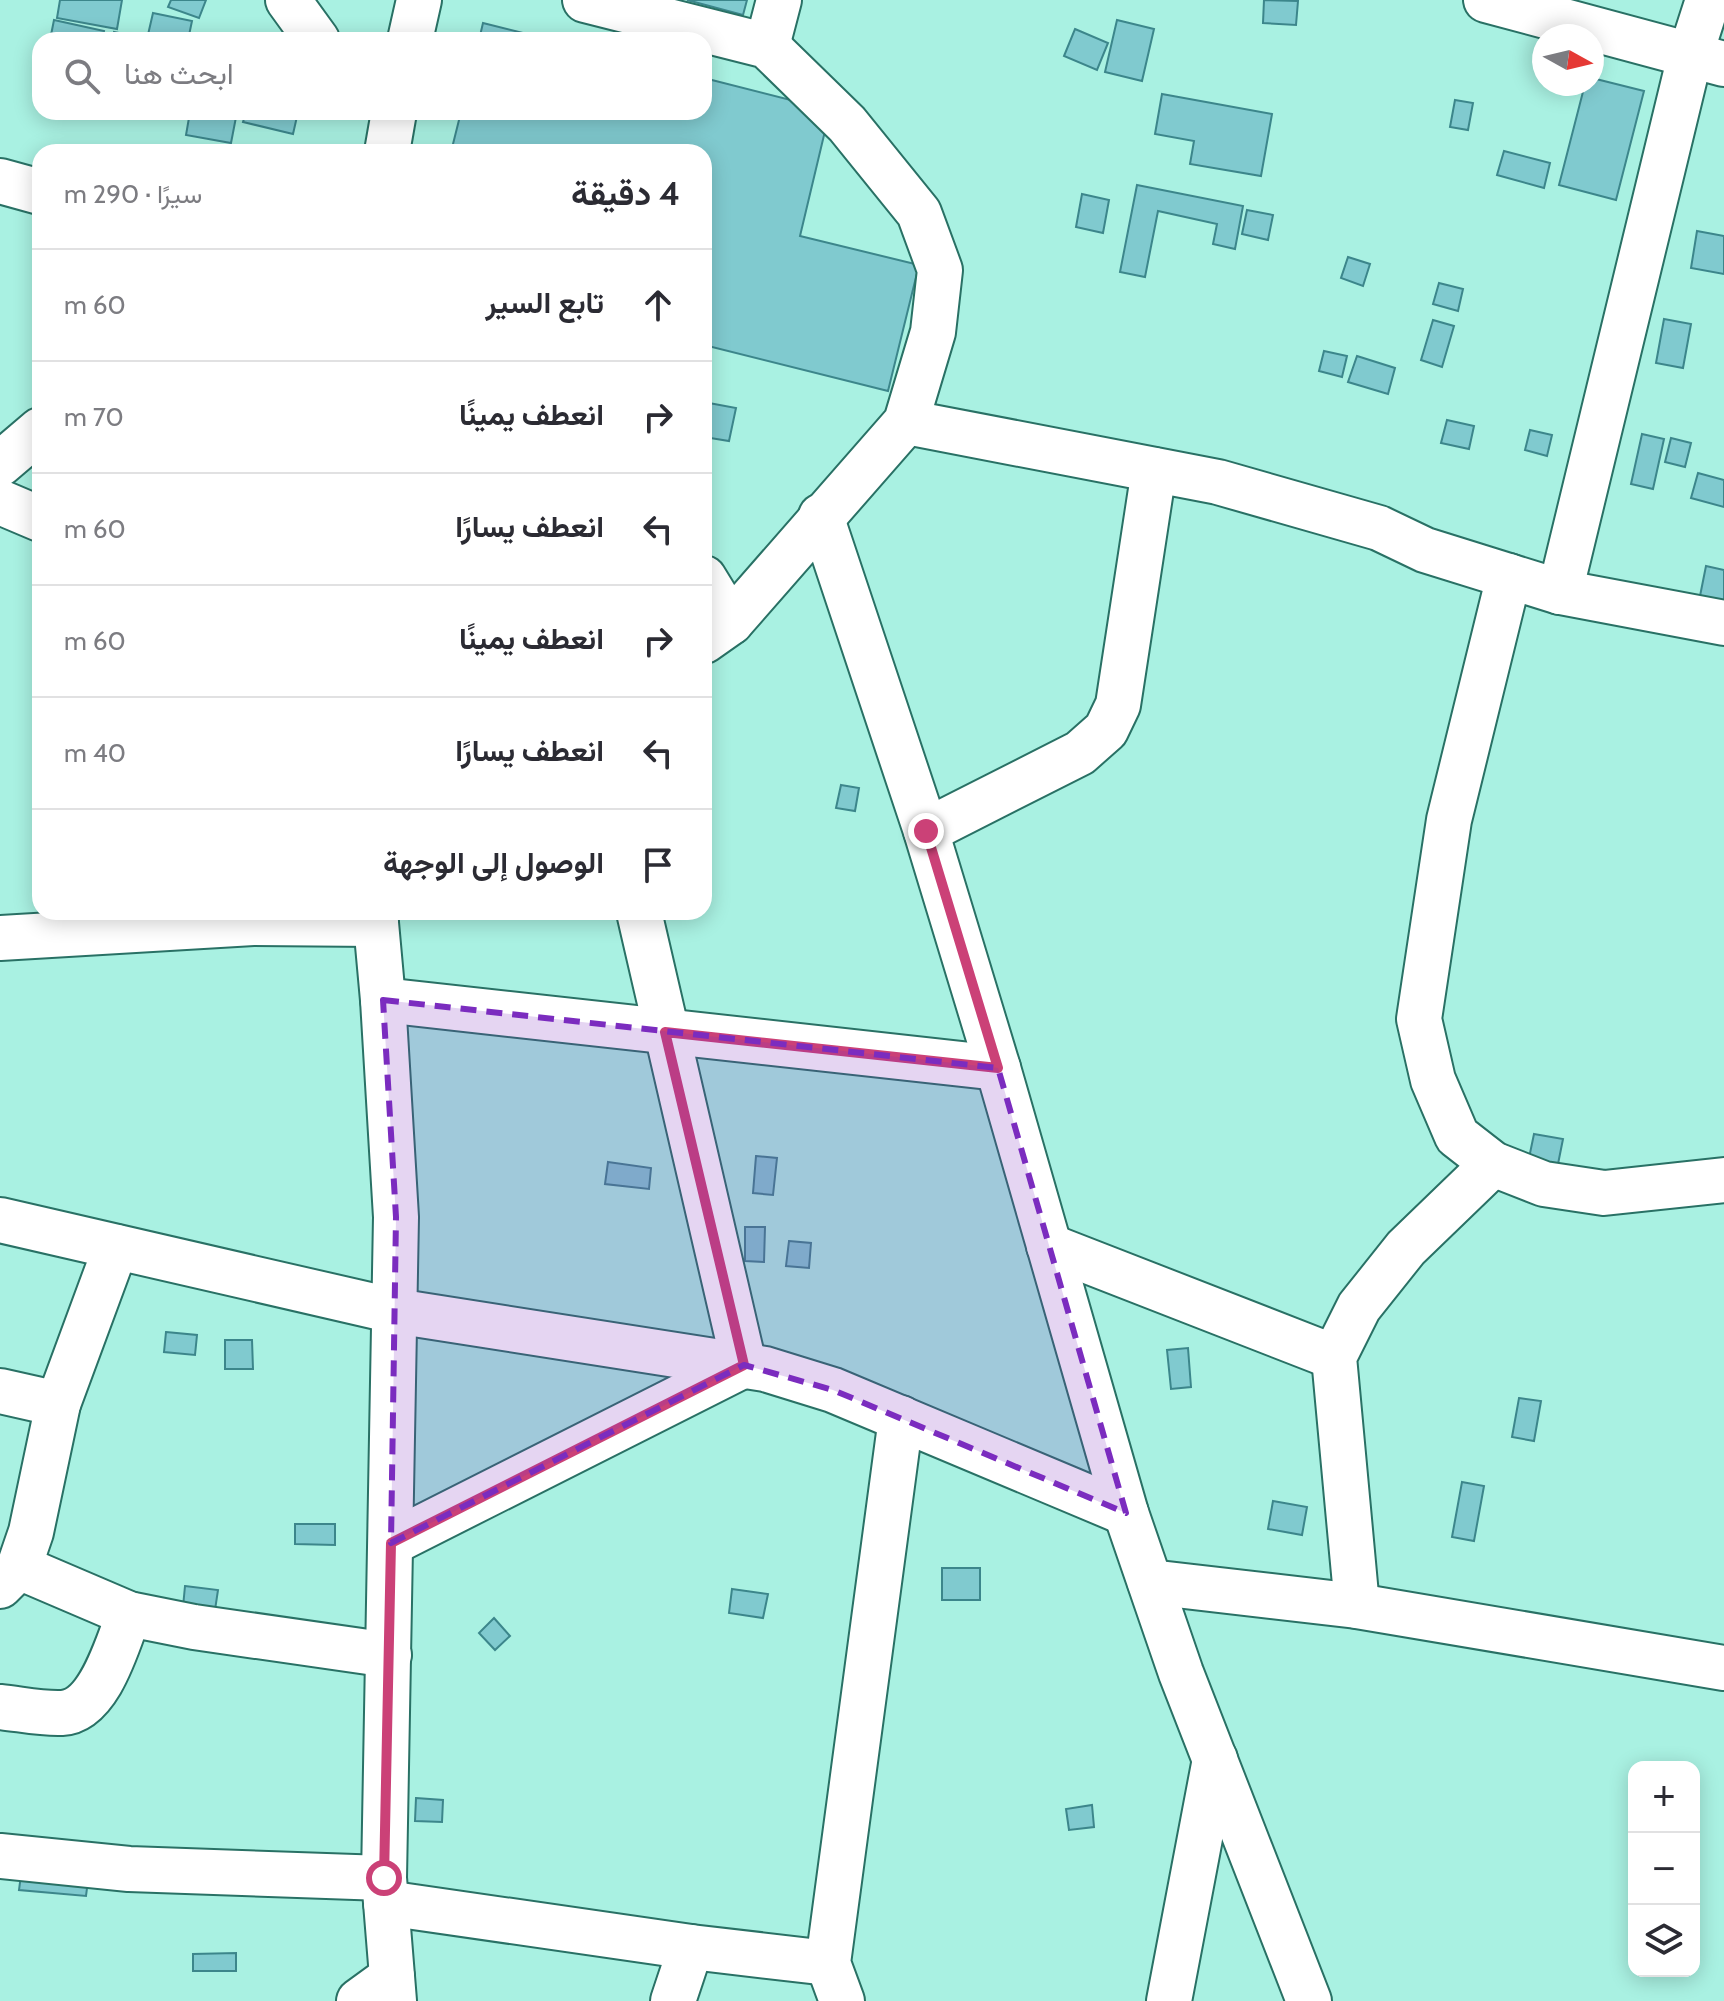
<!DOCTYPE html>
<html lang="ar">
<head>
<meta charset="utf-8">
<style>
	:root { --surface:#fff; --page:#f7f7f7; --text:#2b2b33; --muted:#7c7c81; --line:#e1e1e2 }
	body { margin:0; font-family:Cabin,Vazirmatn,sans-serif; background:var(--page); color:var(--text); direction:rtl }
	.controls { position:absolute; right:24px; bottom:24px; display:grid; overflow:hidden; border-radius:16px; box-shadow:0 4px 20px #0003 }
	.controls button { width:72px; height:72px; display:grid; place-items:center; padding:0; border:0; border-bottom:2px solid var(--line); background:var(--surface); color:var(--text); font:40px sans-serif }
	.compass { position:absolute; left:1532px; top:24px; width:72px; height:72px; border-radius:50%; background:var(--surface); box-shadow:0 4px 20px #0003; rotate:98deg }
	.stop { position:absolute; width:24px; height:24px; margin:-18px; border:6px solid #cb4177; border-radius:50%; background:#fff }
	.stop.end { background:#cb4177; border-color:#fff; box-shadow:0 2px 8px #0008 }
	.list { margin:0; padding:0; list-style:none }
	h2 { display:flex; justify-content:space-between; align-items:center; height:104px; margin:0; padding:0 32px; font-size:34px }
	h2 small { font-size:26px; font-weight:400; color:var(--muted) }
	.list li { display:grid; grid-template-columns:52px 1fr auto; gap:24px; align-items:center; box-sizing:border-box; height:112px; padding:0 32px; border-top:2px solid var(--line) }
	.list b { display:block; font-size:30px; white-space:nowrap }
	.list em { font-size:26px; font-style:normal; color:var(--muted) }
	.icon { flex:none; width:44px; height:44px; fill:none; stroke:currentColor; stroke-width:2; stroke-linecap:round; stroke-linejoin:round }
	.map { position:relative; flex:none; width:1724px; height:2001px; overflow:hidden; direction:ltr }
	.search { position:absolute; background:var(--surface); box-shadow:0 4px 20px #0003; left:32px; top:32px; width:680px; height:88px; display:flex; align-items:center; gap:20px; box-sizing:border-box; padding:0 28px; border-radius:24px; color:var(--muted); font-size:30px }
	.panel { position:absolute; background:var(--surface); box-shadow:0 4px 20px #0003; left:32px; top:144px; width:680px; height:776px; border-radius:24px; direction:rtl }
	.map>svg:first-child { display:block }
	.building { fill:#80cacf; stroke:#3c868b; stroke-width:2 }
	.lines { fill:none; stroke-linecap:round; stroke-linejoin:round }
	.minor-casing { stroke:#297165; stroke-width:48 }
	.minor { stroke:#fff; stroke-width:44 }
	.route { stroke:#cb4177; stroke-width:10 }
	.marked { fill:#7b2cbf; fill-opacity:0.2; stroke:#7b2cbf; stroke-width:6; stroke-dasharray:16 10; stroke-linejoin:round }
</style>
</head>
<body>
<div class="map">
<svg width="1724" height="2001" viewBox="0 0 1724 2001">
	<rect width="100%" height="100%" fill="#a9f1e2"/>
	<g class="building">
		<polygon points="60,0 122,0 117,29 57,18"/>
		<polygon points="171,0 206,0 199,18 168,7"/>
		<polygon points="687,0 747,0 743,15"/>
		<polygon points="1264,0 1298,1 1296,25 1263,23"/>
		<polygon points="153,13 192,21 188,40 112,40 114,32 147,39"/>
		<polygon points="54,20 104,31 102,40 50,40"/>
		<polygon points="1117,20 1154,29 1142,81 1105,72"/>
		<polygon points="483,23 551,40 479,40"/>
		<polygon points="1075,29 1108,43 1097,70 1064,56"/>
		<polygon points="704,78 830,110 800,236 919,265 888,391 704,345 704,152 467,152 452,148 461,112 704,112"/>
		<polygon points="1592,78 1644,91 1616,200 1559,185 1585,84 1592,84"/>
		<polygon points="1162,94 1272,114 1261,176 1190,164 1194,141 1155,134"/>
		<polygon points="1455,100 1473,103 1468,130 1450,127"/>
		<polygon points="190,112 237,112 231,143 186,135"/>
		<polygon points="246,112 298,112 293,134 243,122"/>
		<polygon points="1504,151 1550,163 1544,188 1497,175"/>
		<polygon points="1137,185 1243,206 1235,249 1213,244 1217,224 1158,211 1145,277 1120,272"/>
		<polygon points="1082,194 1109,200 1103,233 1076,227"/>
		<polygon points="1247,210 1273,215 1268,240 1242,234"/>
		<polygon points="1697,231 1724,236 1724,274 1691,268"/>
		<polygon points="1348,257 1370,264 1363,286 1341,278"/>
		<polygon points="1439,283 1463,289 1458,311 1433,304"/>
		<polygon points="1664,319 1691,324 1683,368 1656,363"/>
		<polygon points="1433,320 1454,326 1442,367 1421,360"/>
		<polygon points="1324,351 1347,356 1342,377 1319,371"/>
		<polygon points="1357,356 1395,368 1388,394 1348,382"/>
		<polygon points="709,403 736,408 729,441 704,437"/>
		<polygon points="1447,420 1474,426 1469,449 1441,443"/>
		<polygon points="1530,430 1552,435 1547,456 1525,450"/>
		<polygon points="1642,434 1664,439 1653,489 1631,484"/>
		<polygon points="1671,438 1691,443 1685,467 1665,462"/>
		<polygon points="1698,473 1724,480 1724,507 1691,498"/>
		<polygon points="1706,566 1724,570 1724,601 1700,596"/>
		<polygon points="841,785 859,788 855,811 836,808"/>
		<polygon points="1534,1134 1563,1139 1558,1164 1529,1158"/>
		<polygon points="756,1156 777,1158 773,1195 753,1193"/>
		<polygon points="608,1162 651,1168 649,1189 605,1184"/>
		<polygon points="745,1227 765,1227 764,1262 745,1261"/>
		<polygon points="789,1241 811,1243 809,1268 786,1266"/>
		<polygon points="166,1332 197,1335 195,1355 164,1352"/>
		<polygon points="225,1340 252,1340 253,1369 225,1369"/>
		<polygon points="1188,1348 1191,1387 1171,1389 1167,1350"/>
		<polygon points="1519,1398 1541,1401 1534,1441 1512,1437"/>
		<polygon points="1462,1482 1484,1486 1474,1541 1452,1537"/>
		<polygon points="1273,1501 1307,1507 1302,1535 1268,1529"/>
		<polygon points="295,1524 335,1524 335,1545 295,1544"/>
		<rect x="942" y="1568" width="38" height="32"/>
		<polygon points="185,1586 218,1590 215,1610 183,1607"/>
		<polygon points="732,1589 768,1594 763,1618 729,1613"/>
		<polygon points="494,1618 510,1636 495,1650 479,1633"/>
		<polygon points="416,1798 443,1800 442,1822 415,1821"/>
		<polygon points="1092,1805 1094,1827 1069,1830 1066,1809"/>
		<polygon points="22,1867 89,1873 86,1896 19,1890"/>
		<polygon points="236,1953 236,1971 193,1971 193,1954"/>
	</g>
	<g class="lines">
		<g class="minor-casing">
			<g id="minor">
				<polyline points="288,0 317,40"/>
				<polyline points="585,0 767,46 847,124 919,213 940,270 933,332 906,422 731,622 704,641"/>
				<polyline points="1486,0 1724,64"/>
				<polyline points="410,40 419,0"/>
				<polyline points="767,46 779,0"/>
				<polyline points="387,152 394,112"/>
				<polyline points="0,181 40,192"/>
				<polyline points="906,422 1218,482 1379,528 1425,550 1560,592 1724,623"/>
				<polyline points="0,464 40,430"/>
				<polyline points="0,502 40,519"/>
				<polyline points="821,516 926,831 998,1068 1126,1513 1181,1673 1309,2001"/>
				<polyline points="1509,576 1449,820 1419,1019 1433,1080 1457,1136 1493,1164 1544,1184 1604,1193 1724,1180"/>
				<polyline points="704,578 731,622"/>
				<polyline points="1560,592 1690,56 1708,0"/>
				<polyline points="926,831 1080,753 1106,730 1118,705 1154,470"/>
				<polyline points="375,912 383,1000 396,1217 384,1878 394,2001"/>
				<polyline points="0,938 253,923 376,924"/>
				<polyline points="383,1000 998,1068"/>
				<polyline points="0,1220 395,1311 765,1369 833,1390 1126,1513"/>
				<polyline points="1049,1246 1334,1357"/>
				<polyline points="0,1391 58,1404"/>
				<polyline points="391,1543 744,1365 639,912"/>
				<polyline points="19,1567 129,1614 194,1627 389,1655"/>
				<polyline points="1150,1582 1357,1606 1724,1668"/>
				<polyline points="0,1586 19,1567 31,1532 58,1404 116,1247"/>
				<polyline points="1357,1606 1334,1357 1359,1307 1406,1248 1493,1164"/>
				<path d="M0,1707C20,1709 42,1714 62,1713C100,1711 118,1642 129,1614"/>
				<polyline points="0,1856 129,1869 384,1878"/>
				<polyline points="386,1903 691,1947 828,1963"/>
				<polyline points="359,2001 392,1977"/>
				<polyline points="673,2001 691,1947"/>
				<polyline points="842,2001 828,1963 901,1418"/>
				<polyline points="1169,2001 1215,1759"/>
			</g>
		</g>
		<use href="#minor" class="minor"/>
	</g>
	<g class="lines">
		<polyline class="route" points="384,1878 391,1543 744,1365 665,1032 998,1068 926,831"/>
	</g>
	<path class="marked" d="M383,1000L998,1068L1126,1513L833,1390L744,1365L391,1543L396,1217Z"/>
</svg>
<div class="controls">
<button>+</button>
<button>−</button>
<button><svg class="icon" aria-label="layers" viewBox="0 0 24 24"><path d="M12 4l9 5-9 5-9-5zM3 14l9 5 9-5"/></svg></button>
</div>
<svg class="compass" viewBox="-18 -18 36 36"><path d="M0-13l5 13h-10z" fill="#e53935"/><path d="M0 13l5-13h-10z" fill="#7c7c81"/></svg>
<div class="stop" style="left:384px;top:1878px"></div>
<div class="stop end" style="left:926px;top:831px"></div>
<div class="search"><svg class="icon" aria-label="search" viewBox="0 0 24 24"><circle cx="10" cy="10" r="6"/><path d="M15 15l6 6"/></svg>ابحث هنا</div>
<section class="panel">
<h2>4 دقيقة<small>سيرًا · 290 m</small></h2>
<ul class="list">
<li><svg class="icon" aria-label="ahead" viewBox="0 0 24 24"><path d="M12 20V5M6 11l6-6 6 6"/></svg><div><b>تابع السير</b></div><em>60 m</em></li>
<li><svg class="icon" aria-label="right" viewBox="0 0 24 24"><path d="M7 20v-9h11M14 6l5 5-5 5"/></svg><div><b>انعطف يمينًا</b></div><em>70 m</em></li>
<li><svg class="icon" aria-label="left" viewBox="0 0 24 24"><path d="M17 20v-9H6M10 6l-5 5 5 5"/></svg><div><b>انعطف يسارًا</b></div><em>60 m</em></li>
<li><svg class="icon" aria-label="right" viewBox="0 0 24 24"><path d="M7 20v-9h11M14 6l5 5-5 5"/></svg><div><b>انعطف يمينًا</b></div><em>60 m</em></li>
<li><svg class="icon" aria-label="left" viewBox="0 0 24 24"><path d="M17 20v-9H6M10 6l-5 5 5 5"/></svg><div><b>انعطف يسارًا</b></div><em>40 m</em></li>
<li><svg class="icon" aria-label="arrive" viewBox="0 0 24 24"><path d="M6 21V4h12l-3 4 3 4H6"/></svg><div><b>الوصول إلى الوجهة</b></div></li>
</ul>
</section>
</div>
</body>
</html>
